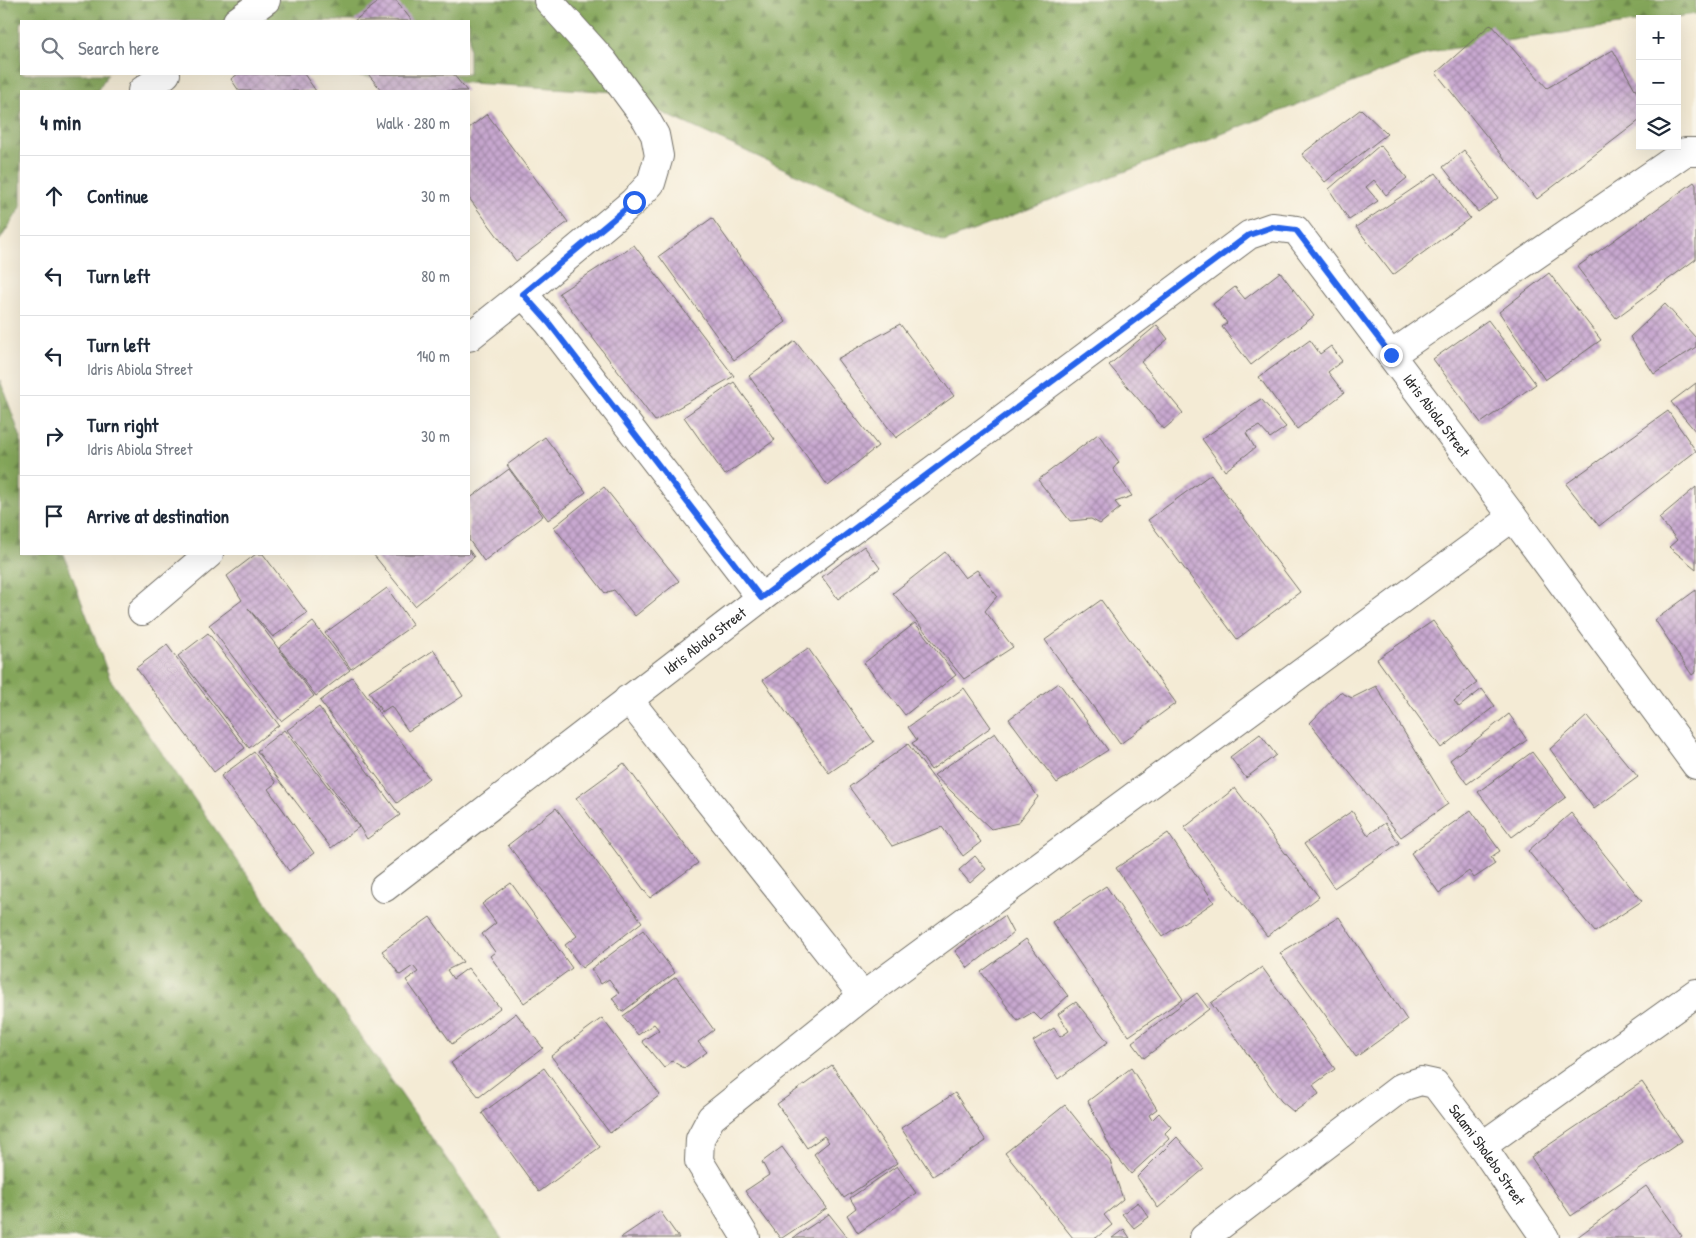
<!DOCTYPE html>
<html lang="en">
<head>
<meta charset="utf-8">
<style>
	:root { --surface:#fff; --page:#f2f2f3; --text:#1f2937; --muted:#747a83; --line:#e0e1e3 }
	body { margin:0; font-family:"Patrick Hand",sans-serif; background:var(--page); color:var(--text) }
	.controls { position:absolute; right:15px; top:15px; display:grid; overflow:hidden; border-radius:0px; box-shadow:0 5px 20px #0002 }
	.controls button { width:45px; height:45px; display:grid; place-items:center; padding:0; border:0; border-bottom:1px solid var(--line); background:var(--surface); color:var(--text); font:25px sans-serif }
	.stop { position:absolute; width:15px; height:15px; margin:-11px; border:4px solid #2563eb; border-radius:50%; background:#fff }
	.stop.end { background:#2563eb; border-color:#fff; box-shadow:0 1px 5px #0008 }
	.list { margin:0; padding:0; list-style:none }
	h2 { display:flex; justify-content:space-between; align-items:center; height:65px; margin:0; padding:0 20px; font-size:21px }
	h2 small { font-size:16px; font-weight:400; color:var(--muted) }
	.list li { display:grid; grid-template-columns:32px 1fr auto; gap:15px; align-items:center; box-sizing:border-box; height:80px; padding:0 20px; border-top:1px solid var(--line) }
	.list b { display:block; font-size:19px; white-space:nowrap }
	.list p { margin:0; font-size:16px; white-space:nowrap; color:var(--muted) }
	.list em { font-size:16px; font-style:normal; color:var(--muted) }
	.icon { flex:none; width:28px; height:28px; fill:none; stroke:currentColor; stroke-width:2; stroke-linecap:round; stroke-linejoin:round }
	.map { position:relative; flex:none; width:1696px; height:1238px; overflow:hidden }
	.search { position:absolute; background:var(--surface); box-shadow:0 5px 20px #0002; left:20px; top:20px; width:450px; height:55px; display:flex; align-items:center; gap:12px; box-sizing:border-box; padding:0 18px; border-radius:0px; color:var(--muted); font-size:19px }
	.panel { position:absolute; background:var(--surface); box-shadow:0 5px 20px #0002; left:20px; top:90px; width:450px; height:465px; border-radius:0px }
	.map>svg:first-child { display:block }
	.forest { fill:url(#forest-firs); stroke:#586842 }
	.building { fill:url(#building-cross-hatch) }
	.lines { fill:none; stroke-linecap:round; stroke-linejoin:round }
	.street-casing { stroke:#716e66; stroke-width:30 }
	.street { stroke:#fff; stroke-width:28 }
	.route { stroke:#2563eb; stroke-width:6 }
	.labels { text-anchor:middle; stroke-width:4; stroke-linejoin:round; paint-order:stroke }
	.street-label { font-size:15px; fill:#2b2b2b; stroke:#fbf7ec }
</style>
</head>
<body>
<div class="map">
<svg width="1696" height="1238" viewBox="0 0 1696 1238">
	<defs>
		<pattern id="forest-firs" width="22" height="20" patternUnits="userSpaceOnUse" patternTransform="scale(1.25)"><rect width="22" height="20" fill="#84a65a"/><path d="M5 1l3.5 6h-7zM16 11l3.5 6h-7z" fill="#6c874b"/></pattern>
		<pattern id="building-cross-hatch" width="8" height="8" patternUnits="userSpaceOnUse" patternTransform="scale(1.25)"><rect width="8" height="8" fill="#c8a8d0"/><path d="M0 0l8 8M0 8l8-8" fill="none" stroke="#a389a9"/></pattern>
	</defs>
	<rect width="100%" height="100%" fill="#fbf7ec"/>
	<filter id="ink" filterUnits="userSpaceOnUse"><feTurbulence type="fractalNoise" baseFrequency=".02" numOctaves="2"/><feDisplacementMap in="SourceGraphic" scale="10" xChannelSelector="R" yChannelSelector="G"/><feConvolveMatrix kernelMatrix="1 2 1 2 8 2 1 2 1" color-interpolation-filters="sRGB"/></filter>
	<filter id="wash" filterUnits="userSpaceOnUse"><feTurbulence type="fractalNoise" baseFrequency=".0096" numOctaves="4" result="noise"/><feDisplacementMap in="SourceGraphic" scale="20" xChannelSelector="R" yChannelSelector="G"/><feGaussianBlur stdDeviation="1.12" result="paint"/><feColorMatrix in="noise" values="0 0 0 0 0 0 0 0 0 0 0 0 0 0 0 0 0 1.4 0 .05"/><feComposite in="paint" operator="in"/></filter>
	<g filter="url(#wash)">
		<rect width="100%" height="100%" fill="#f4ebd5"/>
		<g class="forest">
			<polygon points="0,0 1696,0 1696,14 1662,19 1640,19 1640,22 1435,51 944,242 617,92 322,74 469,74 469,21 21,21 21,74 108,74 97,91 21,91 21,207 0,240"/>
			<polygon points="0,380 21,438 21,554 64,554 110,679 502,1238 0,1238"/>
		</g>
		<g id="blocks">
			<g class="building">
				<polygon points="381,0 396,0 412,21 354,21"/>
				<polygon points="1491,24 1547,88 1613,50 1640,98 1640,120 1537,199 1436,73"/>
				<polygon points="238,74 304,74 316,91 239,91 231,79"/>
				<polygon points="368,74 453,74 467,91 382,91"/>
				<polygon points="1361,109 1387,134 1325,182 1302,154"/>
				<polygon points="487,114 568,222 516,261 469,198 469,128"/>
				<polygon points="1380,145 1407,178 1386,195 1374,180 1366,187 1378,201 1349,220 1329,189"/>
				<polygon points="1464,150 1498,198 1478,212 1443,167"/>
				<polygon points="1436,173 1470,218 1393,275 1356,227"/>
				<polygon points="1694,182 1696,185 1696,259 1616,318 1577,267"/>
				<polygon points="712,218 786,322 734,360 659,256"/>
				<polygon points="634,245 734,376 655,421 559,293"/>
				<polygon points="1280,272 1314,316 1251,365 1222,327 1227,323 1213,304 1235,287 1245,299"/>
				<polygon points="1549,273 1601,340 1545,380 1499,312"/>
				<polygon points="1665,304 1696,338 1696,347 1654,374 1630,337"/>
				<polygon points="1488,320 1536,384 1481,423 1433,359"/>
				<polygon points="900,324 954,396 896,438 837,359"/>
				<polygon points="1157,325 1168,339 1141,362 1183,413 1164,429 1109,365"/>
				<polygon points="1310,340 1320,354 1331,346 1342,361 1328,372 1344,393 1297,429 1259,377"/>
				<polygon points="795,341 878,446 828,486 749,376"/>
				<polygon points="734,382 775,440 725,475 684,417"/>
				<polygon points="1696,383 1696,432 1671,402"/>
				<polygon points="1261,399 1286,427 1270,438 1259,426 1246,433 1255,448 1225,471 1202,439"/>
				<polygon points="1668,411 1696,451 1599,526 1566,484"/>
				<polygon points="1098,434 1119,462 1113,469 1132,496 1115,502 1120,508 1100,524 1091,519 1070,521 1038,480"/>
				<polygon points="545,437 586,492 548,520 507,465"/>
				<polygon points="509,469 543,516 484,561 469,540 469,499"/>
				<polygon points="1211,474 1300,592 1237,639 1148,520"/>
				<polygon points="604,487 679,581 635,616 614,590 605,593 554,527"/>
				<polygon points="1696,487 1696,569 1669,547 1677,540 1659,518"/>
				<polygon points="864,546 880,568 838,599 822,577"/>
				<polygon points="469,550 474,557 415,606 373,554 469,554"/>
				<polygon points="945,552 965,578 977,570 997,596 985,611 1013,647 964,679 893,593"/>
				<polygon points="256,554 263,554 307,613 273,637 248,608 314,696 281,721 209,625 242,600 227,576"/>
				<polygon points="387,588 413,625 351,669 325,633"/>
				<polygon points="1696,590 1696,672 1692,675 1655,620"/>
				<polygon points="1101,600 1176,703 1120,744 1045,640"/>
				<polygon points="1433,621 1477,683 1454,701 1459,707 1482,689 1495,706 1441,748 1377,659"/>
				<polygon points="313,622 350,670 316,696 279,648"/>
				<polygon points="915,623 956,675 905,715 864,663"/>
				<polygon points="208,633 279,725 249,748 178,656"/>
				<polygon points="167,645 245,748 214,772 136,668"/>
				<polygon points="808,648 874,742 829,773 763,680"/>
				<polygon points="434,650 463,696 408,731 391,706 382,712 369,692"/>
				<polygon points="352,677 429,778 397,803 320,701"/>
				<polygon points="1059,683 1108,750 1057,783 1009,719"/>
				<polygon points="1376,686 1448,804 1401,837 1310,723 1340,692 1352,698"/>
				<polygon points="964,688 991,727 931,770 912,743 917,740 908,727"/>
				<polygon points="319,707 400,815 367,839 349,810 287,730"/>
				<polygon points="1509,714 1527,740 1467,784 1450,760"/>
				<polygon points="1587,716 1638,777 1594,809 1550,749"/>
				<polygon points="284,730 359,827 331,848 257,751"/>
				<polygon points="995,733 1038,797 1018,823 991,829 934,775"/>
				<polygon points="1260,734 1276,755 1246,778 1230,757"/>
				<polygon points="908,744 981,842 963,856 942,827 892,846 849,787"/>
				<polygon points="254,752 276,783 268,789 314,853 289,871 221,776"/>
				<polygon points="1532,752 1566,797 1512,837 1478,792"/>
				<polygon points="624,763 698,863 650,898 576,798"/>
				<polygon points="1235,788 1319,897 1267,936 1184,828"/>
				<polygon points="556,808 642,922 582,968 565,945 577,936 508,845"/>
				<polygon points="1471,810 1500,851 1491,857 1495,864 1474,878 1469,871 1439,893 1411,853"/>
				<polygon points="1352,811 1368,835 1385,823 1399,843 1334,888 1304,844"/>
				<polygon points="1571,813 1642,901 1595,932 1528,851"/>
				<polygon points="1168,833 1214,902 1162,937 1116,868"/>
				<polygon points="975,856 986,869 970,883 959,870"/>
				<polygon points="511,883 572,968 524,1003 490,956 495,952 482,934 496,923 482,904"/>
				<polygon points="1106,886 1183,999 1129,1036 1052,922"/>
				<polygon points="1004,916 1013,933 968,968 955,951"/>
				<polygon points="430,917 463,962 447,970 453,979 468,968 500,1008 452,1044 406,980 418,972 413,966 400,975 382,951"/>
				<polygon points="1339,917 1407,1020 1356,1057 1280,953"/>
				<polygon points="643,930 675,973 622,1012 612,998 619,993 609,979 601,984 591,969"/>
				<polygon points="1026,939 1068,996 1041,1020 1033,1012 1018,1021 981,972"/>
				<polygon points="1262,967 1335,1069 1313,1085 1319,1094 1294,1112 1281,1101 1211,1003"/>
				<polygon points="676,977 714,1030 698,1042 707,1052 684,1068 672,1061 664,1068 642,1041 659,1030 654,1024 638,1035 623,1016"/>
				<polygon points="1197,993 1209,1009 1144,1058 1132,1042"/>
				<polygon points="1076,1002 1108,1042 1058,1079 1033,1041 1054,1028 1060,1037 1069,1031 1058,1014"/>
				<polygon points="516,1013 543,1048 479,1097 451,1063"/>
				<polygon points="602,1018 660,1095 610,1133 551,1056"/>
				<polygon points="832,1065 897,1163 844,1198 814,1154 829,1142 824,1136 807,1148 777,1104"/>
				<polygon points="544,1068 600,1147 539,1192 482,1113"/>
				<polygon points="1131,1068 1157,1109 1149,1115 1152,1120 1159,1113 1171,1127 1165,1133 1169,1139 1131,1174 1111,1149 1088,1101"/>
				<polygon points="1642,1082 1682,1141 1571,1216 1531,1157"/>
				<polygon points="955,1093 986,1141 933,1176 901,1128"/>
				<polygon points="1065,1105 1110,1161 1123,1199 1104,1215 1112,1225 1096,1238 1073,1238 1005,1153"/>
				<polygon points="1177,1137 1204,1169 1158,1208 1137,1177"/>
				<polygon points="782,1147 827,1208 782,1238 780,1238 745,1191 769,1175 762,1162"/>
				<polygon points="897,1166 916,1193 858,1233 847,1215 856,1208 850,1198"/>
				<polygon points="1646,1186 1682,1236 1679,1238 1576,1238"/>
				<polygon points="1138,1202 1149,1217 1134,1228 1122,1214"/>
				<polygon points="660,1211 679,1238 620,1238"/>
				<polygon points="829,1214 848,1238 793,1238"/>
				<polygon points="1124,1229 1130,1238 1112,1238"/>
			</g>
		</g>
	</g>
	<g filter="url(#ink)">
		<use href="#blocks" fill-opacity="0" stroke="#716e66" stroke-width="1"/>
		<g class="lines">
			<g class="street-casing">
				<g id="street">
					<polyline points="237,21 266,0"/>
					<polyline points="142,91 166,74"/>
					<polyline points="523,294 633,202 651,183 659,156 655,135 646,119 604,62 548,0"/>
					<polyline points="469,337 523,294 549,323 761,598"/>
					<polyline points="1391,355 1685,152 1696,152"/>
					<polyline points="142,611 209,554"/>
					<polyline points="628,699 863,996"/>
					<path id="s1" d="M384,888L761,598L1249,235L1272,227L1296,230L1513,517L1696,765"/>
					<polyline points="1482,1146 1696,993"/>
					<polyline points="746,1238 699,1161 700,1139 711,1118 863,996 1513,517"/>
					<path id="s2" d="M1204,1238L1402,1087L1421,1081L1435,1084L1482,1146L1545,1238"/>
				</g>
			</g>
			<use href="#street" class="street"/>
		</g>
	</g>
	<g class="lines" filter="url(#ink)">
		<polyline class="route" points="634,202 523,294 549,323 761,598 1249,235 1272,227 1296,230 1391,355"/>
	</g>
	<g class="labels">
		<g class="street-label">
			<text dy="5" stroke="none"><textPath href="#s1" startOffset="1365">Idris Abiola Street</textPath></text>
			<text dy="5" stroke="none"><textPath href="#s1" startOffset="405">Idris Abiola Street</textPath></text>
			<text dy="5" stroke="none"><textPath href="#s2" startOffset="371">Salami Sholebo Street</textPath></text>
		</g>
	</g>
</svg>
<div class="controls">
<button>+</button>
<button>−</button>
<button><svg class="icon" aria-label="layers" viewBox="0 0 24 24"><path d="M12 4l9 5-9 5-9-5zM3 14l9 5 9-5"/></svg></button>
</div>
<div class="stop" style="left:634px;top:202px"></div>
<div class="stop end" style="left:1391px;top:355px"></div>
<div class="search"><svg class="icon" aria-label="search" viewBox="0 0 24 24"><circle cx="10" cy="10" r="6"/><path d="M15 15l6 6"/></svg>Search here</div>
<section class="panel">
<h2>4 min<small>Walk · 280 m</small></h2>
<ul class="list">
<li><svg class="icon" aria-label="ahead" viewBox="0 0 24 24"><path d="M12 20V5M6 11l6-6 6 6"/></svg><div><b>Continue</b></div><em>30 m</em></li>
<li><svg class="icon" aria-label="left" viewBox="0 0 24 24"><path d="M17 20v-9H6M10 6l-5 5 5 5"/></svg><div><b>Turn left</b></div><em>80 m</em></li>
<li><svg class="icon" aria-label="left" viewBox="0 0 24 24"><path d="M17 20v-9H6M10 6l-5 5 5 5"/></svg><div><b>Turn left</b><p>Idris Abiola Street</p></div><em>140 m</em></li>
<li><svg class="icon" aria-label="right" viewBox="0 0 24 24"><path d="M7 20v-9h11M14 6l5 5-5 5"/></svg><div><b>Turn right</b><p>Idris Abiola Street</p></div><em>30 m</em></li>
<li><svg class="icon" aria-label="arrive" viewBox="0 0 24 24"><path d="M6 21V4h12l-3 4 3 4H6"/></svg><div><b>Arrive at destination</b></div></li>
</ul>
</section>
</div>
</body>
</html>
